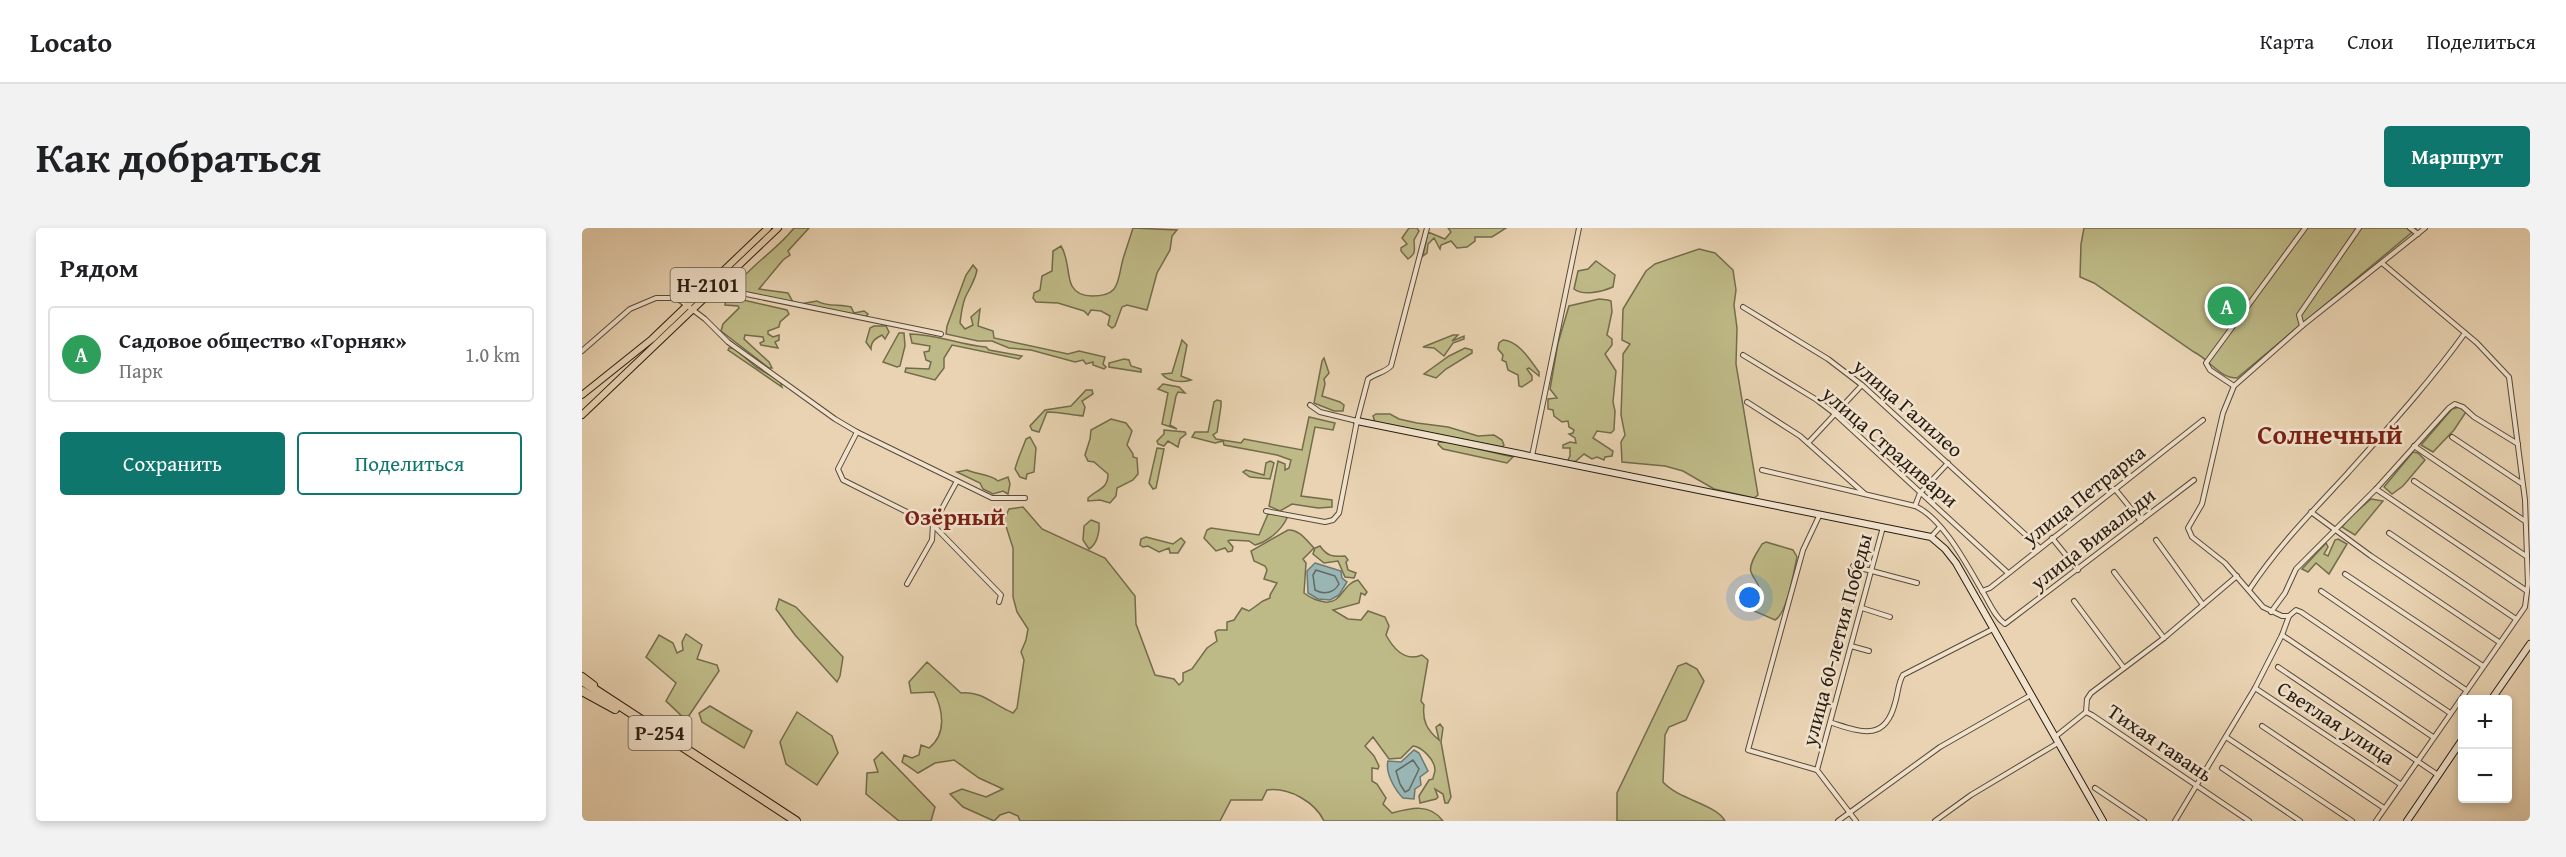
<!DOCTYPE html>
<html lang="ru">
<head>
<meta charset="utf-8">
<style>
	:root { --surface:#fff; --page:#f2f2f2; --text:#202124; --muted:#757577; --line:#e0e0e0; --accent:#0f766e }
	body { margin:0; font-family:"Gentium Book Plus",serif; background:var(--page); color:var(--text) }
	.controls { position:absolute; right:18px; bottom:18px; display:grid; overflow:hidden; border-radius:6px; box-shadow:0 3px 9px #0003 }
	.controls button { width:54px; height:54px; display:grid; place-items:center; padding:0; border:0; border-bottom:2px solid var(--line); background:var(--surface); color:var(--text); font:30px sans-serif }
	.you { position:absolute; left:1168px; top:370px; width:21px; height:21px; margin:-15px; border:4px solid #fff; border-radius:50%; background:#1a73e8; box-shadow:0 0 0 9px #1a73e833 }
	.badge { display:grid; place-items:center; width:39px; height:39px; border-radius:50%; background:var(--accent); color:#fff; font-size:20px; font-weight:700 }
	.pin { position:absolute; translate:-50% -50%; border:3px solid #fff; box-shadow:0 2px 6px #0006 }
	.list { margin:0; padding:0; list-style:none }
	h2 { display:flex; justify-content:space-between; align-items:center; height:78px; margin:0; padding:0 24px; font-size:26px }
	h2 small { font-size:20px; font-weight:400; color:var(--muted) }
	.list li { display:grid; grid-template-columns:39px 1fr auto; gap:18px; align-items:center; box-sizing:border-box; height:96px; margin:0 12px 12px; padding:0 12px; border:2px solid var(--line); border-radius:6px }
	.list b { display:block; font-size:22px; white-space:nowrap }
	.list p { margin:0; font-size:20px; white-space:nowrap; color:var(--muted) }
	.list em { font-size:20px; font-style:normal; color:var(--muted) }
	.actions { display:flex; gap:12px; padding:18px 24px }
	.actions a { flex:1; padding:14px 0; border:2px solid var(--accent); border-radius:6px; text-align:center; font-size:21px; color:var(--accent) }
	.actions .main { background:var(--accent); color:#fff }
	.map { position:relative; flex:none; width:1948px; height:593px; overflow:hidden; border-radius:6px }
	header { display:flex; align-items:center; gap:36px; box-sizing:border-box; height:84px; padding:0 30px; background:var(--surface); border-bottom:2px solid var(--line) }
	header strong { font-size:28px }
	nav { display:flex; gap:33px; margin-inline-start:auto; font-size:21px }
	.intro { display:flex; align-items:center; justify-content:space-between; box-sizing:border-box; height:144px; padding:0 36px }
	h1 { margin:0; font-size:42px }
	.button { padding:15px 27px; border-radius:6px; background:var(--accent); color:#fff; font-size:21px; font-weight:700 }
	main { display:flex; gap:36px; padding:0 36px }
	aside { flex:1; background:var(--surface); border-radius:6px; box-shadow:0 3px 9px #0003 }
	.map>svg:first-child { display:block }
	.green { fill:#beba87; stroke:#736c4c; stroke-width:1.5 }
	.water { fill:#9ab6b4; stroke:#6c7973; stroke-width:1.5 }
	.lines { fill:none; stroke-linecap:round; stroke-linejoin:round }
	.shore { stroke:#616a62; stroke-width:1.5 }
	.street-casing { stroke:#584a39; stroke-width:6 }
	.secondary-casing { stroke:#281d11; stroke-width:8 }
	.primary-casing { stroke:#281d11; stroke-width:8 }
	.highway-casing { stroke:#281d11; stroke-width:10 }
	.street { stroke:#f1e2cd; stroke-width:4 }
	.secondary { stroke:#f1e2cd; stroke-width:6 }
	.primary { stroke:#e9d3b2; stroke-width:6 }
	.highway { stroke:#e9d3b2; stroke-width:8 }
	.labels { text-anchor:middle; stroke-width:5; stroke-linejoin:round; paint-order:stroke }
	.shield { fill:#f1e2cd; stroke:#645849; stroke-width:1.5 }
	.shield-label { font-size:20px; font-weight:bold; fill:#281d11 }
	.street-label { font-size:21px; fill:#281d11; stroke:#f1e2cd }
	.quarter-label { font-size:24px; font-weight:bold; fill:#7a1f14; stroke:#f1e2cd }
	.district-label { font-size:27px; font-weight:bold; fill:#7a1f14; stroke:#f1e2cd }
</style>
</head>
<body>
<header>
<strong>Locato</strong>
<nav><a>Карта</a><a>Слои</a><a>Поделиться</a></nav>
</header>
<div class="intro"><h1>Как добраться</h1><a class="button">Маршрут</a></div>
<main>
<aside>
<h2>Рядом<small></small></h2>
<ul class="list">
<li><span class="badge" style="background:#2e9e5b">A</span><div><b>Садовое общество «Горняк»</b><p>Парк</p></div><em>1.0 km</em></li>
</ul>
<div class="actions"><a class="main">Сохранить</a><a>Поделиться</a></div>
</aside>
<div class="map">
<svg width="1948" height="593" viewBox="0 0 1948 593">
	<rect width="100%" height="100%" fill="#e9d3b2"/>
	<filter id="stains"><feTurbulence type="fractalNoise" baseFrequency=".00333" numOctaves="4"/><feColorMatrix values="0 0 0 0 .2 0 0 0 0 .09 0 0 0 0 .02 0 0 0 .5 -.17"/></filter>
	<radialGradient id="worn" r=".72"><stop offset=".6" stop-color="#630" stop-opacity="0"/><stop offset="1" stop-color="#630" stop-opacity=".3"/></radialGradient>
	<g class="green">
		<path d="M212,0H227L206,23L208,27L201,32L177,61L206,65L211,74L218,76L235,73C244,79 259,76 269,79L272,85L282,83L286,86L284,89L173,70L151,61C168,37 194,23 212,0Z"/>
		<path d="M551,0L595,2L590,8L588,22L575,45L565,82L545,77L540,79L533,98L530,100L526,97L528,88L519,83L509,82L506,87L502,83L476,75L454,74L451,70L452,65L458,62L460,48L470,43L471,23L479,18C487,30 485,50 490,58C494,65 502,68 510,68C539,68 535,53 541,31C544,21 548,10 551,0Z"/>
		<path d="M827,0H835L837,3L832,12C832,21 835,25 826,31L819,23V20L825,16L820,10Z"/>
		<polygon points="866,0 924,0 910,9 893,9 893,13 885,19 875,20 869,13 859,17 858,21 852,10 846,16 845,25 841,28 846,4 863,11 869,4"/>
		<path d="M1502,0H1832L1834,1L1655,150C1637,150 1627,131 1612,124L1512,55L1498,49L1499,16Z"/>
		<polygon points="1117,21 1133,25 1151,42 1154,62 1152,77 1155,100 1154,136 1176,267 1172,270 1132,261 1101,243 1083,238 1040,234 1039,214 1043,207 1039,187 1041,132 1041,126 1048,116 1040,112 1041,81 1064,43 1073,36"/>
		<path d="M1014,33L1033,47L1031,59C1020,64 1001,68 992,61L996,43L1006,41Z"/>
		<path d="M391,37L395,42C393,53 387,61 383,70C380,78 379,87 378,95L383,101L391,97L389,89L398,81L396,98L411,103L412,110L486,126L497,123L523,129L521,136L524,139L522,141L511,137V134L504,136L501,132L493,134L449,122L427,120L410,113H396L364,106L365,98L384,47Z"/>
		<polygon points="148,69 205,82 207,86 198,94 197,99 186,103 186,106 191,109 197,107 197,112 193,114 196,120 179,117 178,115 182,113 181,109 163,107 162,111 187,134 190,140 187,140 139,103 141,96 157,80 156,78 143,77 144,71"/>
		<polygon points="1017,71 1026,72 1029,73 1030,84 1025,107 1030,111 1030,117 1023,126 1034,143 1031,174 1033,183 1032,202 1029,205 1015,203 1011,210 1031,223 1030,228 1023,229 1022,232 1015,229 1010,231 1002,226 994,233 988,234 986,232 988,228 988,220 981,220 981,217 988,214 994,215 993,210 987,206 991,205 992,202 987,199 986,193 980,194 972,188 971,182 966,181 966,171 975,170 968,161 976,115 987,78"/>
		<path d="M292,98H304L307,104L303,111L300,107C294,110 289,113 289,121L284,114L288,100Z"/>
		<polygon points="317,105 322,105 323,118 318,138 315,139 301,134"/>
		<path d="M328,106C355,106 377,117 404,119L407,122L440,128L437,131L370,117L362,130V140L353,152L323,144L324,140L347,141L349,134L344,132L342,124L347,123L348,118L330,115Z"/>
		<polygon points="871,107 876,107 870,113 882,108 882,111 871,115 862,128 852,120 841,119"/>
		<path d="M600,112L605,117L599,148L609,152C600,155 586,154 580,146L590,145Z"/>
		<path d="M921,112C937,113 948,132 957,144V148L947,140L945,141L950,148V152L940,159L937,158L936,147L926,142L924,134L920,132L921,127L916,121L917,115Z"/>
		<polygon points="147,120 152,120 174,139 198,153 200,159 146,122"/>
		<polygon points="883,120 890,122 890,125 864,141 854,150 842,146 867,128"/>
		<polygon points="742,130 747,145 742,151 743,156 740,168 758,174 762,177 761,183 752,183 732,175 740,133"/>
		<polygon points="542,131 547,132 549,138 559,141 559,144 527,139 527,135"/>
		<polygon points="581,156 597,159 603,165 596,164 594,168 588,197 595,201 580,196 586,165 576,161"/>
		<path d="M504,162H510L511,166L500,173L503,179L501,188C488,187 479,184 465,184L457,204L450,202L448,198L463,182L489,178Z"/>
		<polygon points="635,172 639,173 639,178 635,204 631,207 634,211 659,215 662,211 720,222 727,189 753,195 751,202 733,199 719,268 750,272 750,279 736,280 710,276 698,283 687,278 696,233 703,236 703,242 707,240 709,232 695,227 642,217 641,213 633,215 610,209 613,204 626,204 632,174"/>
		<polygon points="1877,179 1884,184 1872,202 1851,224 1839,217 1870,181"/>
		<polygon points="794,186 808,186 817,191 835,195 866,199 896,208 912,207 920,212 922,217 920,219 793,194 791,188"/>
		<path d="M529,191L544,195L550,203L545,217L551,226V229L555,230L556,246L551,252L535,260L534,268L528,275L518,272L506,273V270C516,261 526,261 526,246L512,234L506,233L503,227L508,211L509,202Z"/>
		<polygon points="582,202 603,204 604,206 598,211 596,219 586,213 582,218 576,216 575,213 582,206"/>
		<path d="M448,209L454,220L452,244L445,246L444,251L438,249L433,241C436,230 440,222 444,211Z"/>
		<polygon points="857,214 866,214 931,229 925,235 861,221 856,216"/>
		<polygon points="575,220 582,221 574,260 571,261 567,255"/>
		<polygon points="1831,224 1836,225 1843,232 1821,258 1810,266 1802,259"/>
		<polygon points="688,233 692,235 688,251 668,249 661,244 664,242 682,247 684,235"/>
		<path d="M385,242C396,247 408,246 416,253L426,249L428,256L426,266L421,263L411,266L401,261L398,255L375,244Z"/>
		<polygon points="1789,271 1801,273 1773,307 1760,299 1767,290"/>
		<path d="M441,279L460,301L523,330L553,368L554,396L573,447L592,451L597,457L601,453V445L610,441L625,420L635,413L633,404L636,402H645V394L652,392L660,380L667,383L681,373L688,370V367L695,355L682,351L685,342L683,338L672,333L669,323L706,302C717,301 725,313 732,320L721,331L724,335L722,365C730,371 734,372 743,374C760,376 760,356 776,352L785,364L783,367L779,365L777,375L751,382L766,391L779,392L786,383L803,389L807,398L804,407C811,420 823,434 840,427L846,432L839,473L842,477C840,493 845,502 857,512L854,499L858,496L861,500L859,514L869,569L866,575H863L861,566L853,561L856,569L854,571L838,575L837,568L847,552L851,551C851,548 853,545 853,542C853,532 840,519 831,518L819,530L807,531L791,509L783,518L792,528L797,538L796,541L790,540V553L795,556L804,570L801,576L810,585C829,580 848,575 861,593H742C733,574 707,559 685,562L680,572H649L638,593H438L436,588L427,584L418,587L412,593L381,579L368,566L380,561L404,569L421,561L397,550L372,532L353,535L336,545L320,534L322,527L330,530L337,527L339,517L347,520C365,506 361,482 352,464L329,465L327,454L345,434L379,465C399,462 413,478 431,485L435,480L442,432L439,424L444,412L446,401L435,384L431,369V320L422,292L427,281Z"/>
		<path d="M686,286L701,287L705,290C699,303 685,314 673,317L667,313L648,312L646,313L651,319L650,323L646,324L643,320L634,323L622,310L625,302L629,300L677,307Z"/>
		<path d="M509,292L517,295C518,304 515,316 507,321L501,312L502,298Z"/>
		<polygon points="564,309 591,316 599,310 603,314 596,325 588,325 587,320 577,324 566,318 561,319 558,317 559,311"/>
		<polygon points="1756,311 1765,316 1747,346 1734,335 1726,344 1720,341 1744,315 1746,319 1742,326 1746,328 1753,312"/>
		<path d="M1184,314L1211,322L1215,329C1212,343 1205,386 1193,392L1172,383L1169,379L1179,367C1178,354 1172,353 1169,344C1166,336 1177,322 1180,316Z"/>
		<path d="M738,318C745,328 750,329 763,328L766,332L764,334L766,342L774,345L772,350L763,349L756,333L742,335L731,326L733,320Z"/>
		<polygon points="197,371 214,379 261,429 258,448 255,454 213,407 194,381"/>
		<polygon points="104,406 120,417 115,431 135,437 137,443 104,492 84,473 94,455 64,429 77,407 91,415 95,425 101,422 100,414"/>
		<path d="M1104,435L1115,441L1122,453L1104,492L1087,499L1083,507L1081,554C1097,572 1134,576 1143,593H1035V565L1096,438Z"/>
		<polygon points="128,478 170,503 162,520 120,494 117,485"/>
		<polygon points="215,484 250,508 256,525 235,557 204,536 198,514"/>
		<polygon points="300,524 353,579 349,593 317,593 284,566 285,545 296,544 292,532"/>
	</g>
	<g class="water">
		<polygon points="733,335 759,343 760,350 765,354 757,367 748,372 736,371 726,365 725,343"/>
		<path d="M832,522L837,525L846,543L838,549L839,557L833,561L832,571L821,570C813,562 803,545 806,533L819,534Z"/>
	</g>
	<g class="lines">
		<g class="shore">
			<path d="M734,342L753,348L757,356C752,365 742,367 733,362L731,347Z"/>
			<polygon points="831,532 837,541 827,562 823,564 818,556 814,543"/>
		</g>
		<g class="street-casing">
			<g id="street">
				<polyline points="1828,0 1836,6"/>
				<polyline points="1843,0 1720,98 1652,158 1641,185 1620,276 1606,300 1610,309 1643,335 1681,379 1700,388 1707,388 1714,382 1719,384 1868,485"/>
				<polyline points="140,54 146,61 154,64 359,106"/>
				<polyline points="1161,79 1246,131 1280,157 1458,320"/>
				<polyline points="1720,98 1717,87 1777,0"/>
				<polyline points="0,123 48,81 74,70 95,70 123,91 146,114 253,191 275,204 410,270 443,270"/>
				<polyline points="1161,127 1235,172 1252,185 1426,345"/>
				<polyline points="1652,158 1628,142 1624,135 1723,0"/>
				<polyline points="1165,174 1218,208 1283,266"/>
				<polyline points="728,177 738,184 775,193"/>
				<polyline points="275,204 256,241 261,252 351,297 419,367 417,374"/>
				<polyline points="1870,209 1939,255"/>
				<polyline points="1226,215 1280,157"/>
				<polyline points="1832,218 1943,293"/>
				<polyline points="950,228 997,0"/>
				<path d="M1180,242L1333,278C1361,290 1386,339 1402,366C1408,376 1413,389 1423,396L1612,252"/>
				<polyline points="1832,253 1944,328"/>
				<polyline points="1533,261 1559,293"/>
				<polyline points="1794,261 1945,363"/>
				<polyline points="1333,278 1338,265 1366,235"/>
				<path d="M684,283L743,294L751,292L757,285L775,193L786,151C794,145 802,145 809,138L845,0"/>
				<polyline points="1729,284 1789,328 1917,414"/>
				<polyline points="1807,305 1934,391"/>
				<polyline points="1349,309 1358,299"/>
				<polyline points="1470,310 1496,342"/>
				<polyline points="1574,312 1621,377"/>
				<polyline points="1271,338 1335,355"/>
				<polyline points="1532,344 1582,410"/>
				<polyline points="1763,346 1901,438"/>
				<polyline points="325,356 350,312 351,297 375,253"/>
				<path d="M1667,362C1697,317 1729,285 1765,246C1806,200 1847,155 1883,105"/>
				<polyline points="1400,363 1408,360 1621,192"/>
				<polyline points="1739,363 1884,462"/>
				<polyline points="1492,373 1542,440"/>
				<polyline points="1280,380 1308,389"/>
				<polyline points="1689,384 1703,365 1714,341 1794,261 1867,180 1873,176 1881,179 1892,189 1936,216"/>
				<polyline points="1700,407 1851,509"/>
				<polyline points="1269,418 1287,423"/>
				<polyline points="1696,439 1856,547"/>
				<polyline points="1673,460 1818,556"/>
				<polyline points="1504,484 1505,471 1509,465 1582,410 1655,348"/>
				<path d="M1250,495C1279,504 1303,514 1313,475C1316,466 1316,455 1321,447L1411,401"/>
				<polyline points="1680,498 1802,580"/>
				<polyline points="1473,509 1504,484 1510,487 1667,593"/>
				<polyline points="1644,509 1770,593"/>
				<polyline points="1640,540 1718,593"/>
				<polyline points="1235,542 1166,522 1221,322 1238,286"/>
				<polyline points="1513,560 1562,593"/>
				<polyline points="1256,593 1358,519 1449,467"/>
				<polyline points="1274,593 1235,542 1301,299"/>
				<polyline points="1353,593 1389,567 1476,515"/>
				<polyline points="1593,593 1673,460 1700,407 1707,388"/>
				<polyline points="1794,593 1943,379 1946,356 1943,272 1927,149 1895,115 1800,35"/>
			</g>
		</g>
		<g class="secondary-casing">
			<g id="secondary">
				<polyline points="775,193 1349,309 1363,321 1374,335 1521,593"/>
				<polyline points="1909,472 1948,416"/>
				<polyline points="1825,593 1880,512"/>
			</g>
		</g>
		<g class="primary-casing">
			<g id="primary">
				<polyline points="0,167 70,111 186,0"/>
				<polyline points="0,187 196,0"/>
				<polyline points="0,448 12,457"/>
			</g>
		</g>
		<g class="highway-casing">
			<g id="highway">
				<polyline points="0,453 214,593"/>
				<polyline points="0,463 33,481"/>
			</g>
		</g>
		<use href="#street" class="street"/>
		<use href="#secondary" class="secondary"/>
		<use href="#primary" class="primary"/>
		<use href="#highway" class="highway"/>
	</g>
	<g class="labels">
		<g class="shield">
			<rect x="88.5" y="40" width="75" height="34" rx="4.5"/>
			<rect x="46.5" y="488" width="63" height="34" rx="4.5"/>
		</g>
		<g class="shield-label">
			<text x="126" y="64">Н-2101</text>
			<text x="78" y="512">Р-254</text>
		</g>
		<g class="street-label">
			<text transform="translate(1326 180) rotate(41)" y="7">улица Галилео</text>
			<text transform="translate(1308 219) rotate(41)" y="7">улица Страдивари</text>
			<text transform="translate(1502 267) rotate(-38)" y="7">улица Петрарка</text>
			<text transform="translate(1511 311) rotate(-38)" y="7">улица Вивальди</text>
			<text transform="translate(1255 412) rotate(-75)" y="7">улица 60-летия Победы</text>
			<text transform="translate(1754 495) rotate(33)" y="7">Светлая улица</text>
			<text transform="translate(1578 515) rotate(34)" y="7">Тихая гавань</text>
		</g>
		<g class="quarter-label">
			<text x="373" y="297">Озёрный</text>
		</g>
		<g class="district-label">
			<text x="1748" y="216">Солнечный</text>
		</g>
	</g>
	<rect width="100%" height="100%" filter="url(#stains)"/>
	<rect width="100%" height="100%" fill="url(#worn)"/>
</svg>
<div class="controls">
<button>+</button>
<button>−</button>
</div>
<div class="you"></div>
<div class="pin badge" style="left:1645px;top:78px;background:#2e9e5b">A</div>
</div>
</main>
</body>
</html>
